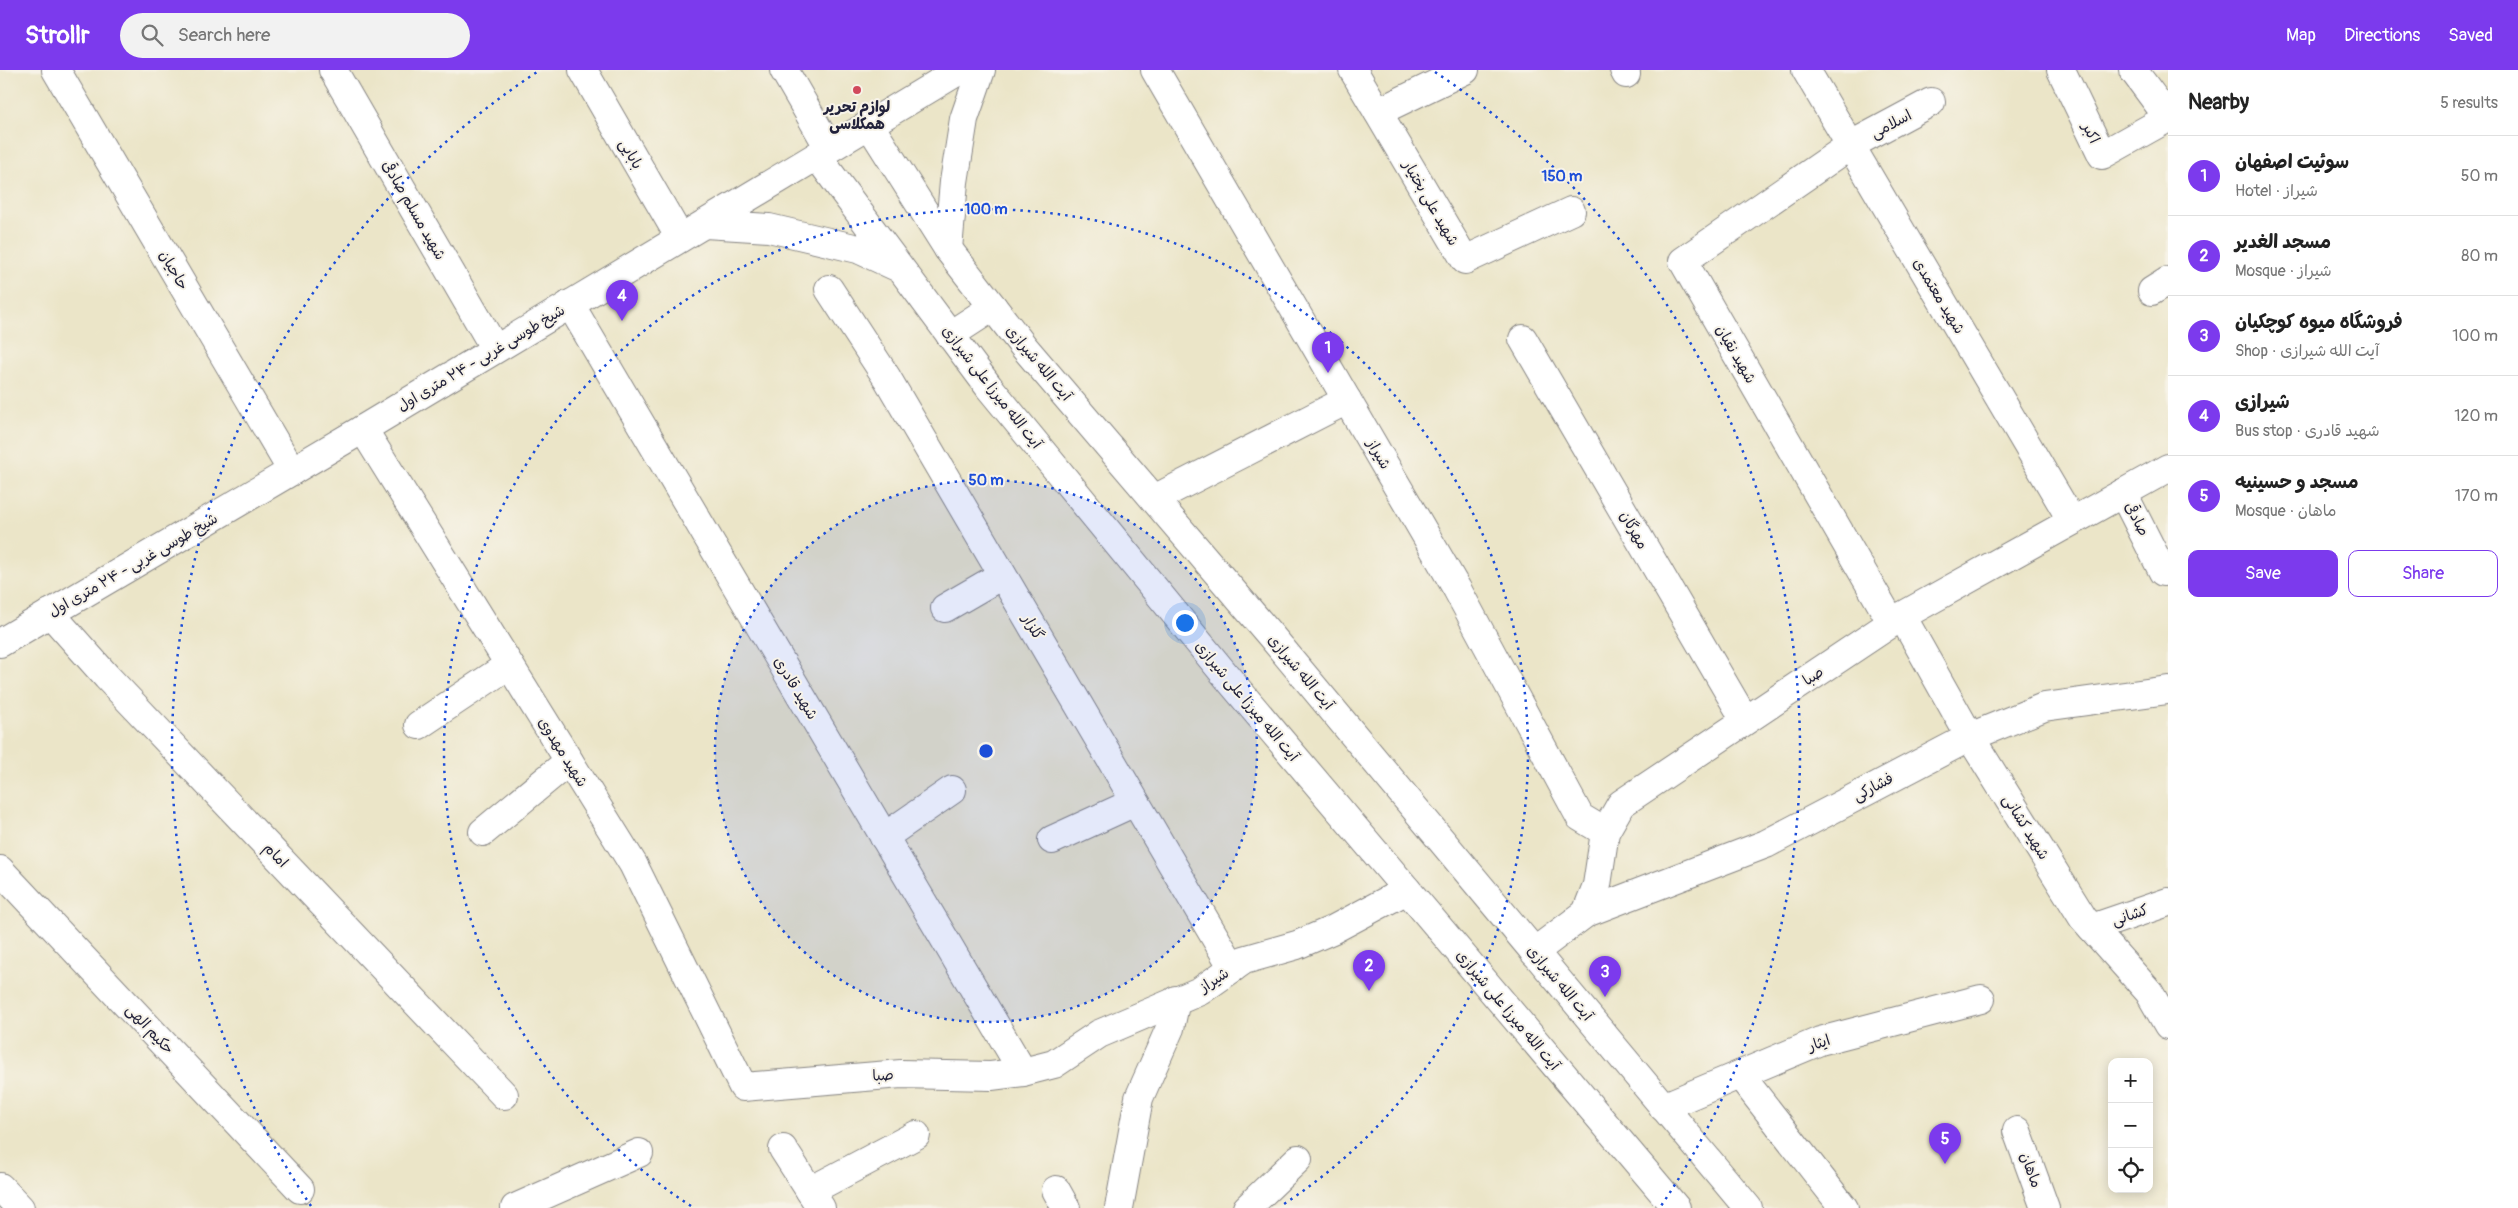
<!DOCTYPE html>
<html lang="en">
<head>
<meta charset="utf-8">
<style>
	:root { --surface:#fff; --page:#f2f2f2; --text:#222; --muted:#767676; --line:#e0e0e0; --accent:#7c3aed }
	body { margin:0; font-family:Pangolin,"Playpen Sans Arabic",sans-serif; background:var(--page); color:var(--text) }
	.controls { position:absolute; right:15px; bottom:15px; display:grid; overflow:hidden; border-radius:10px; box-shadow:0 2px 12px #0003 }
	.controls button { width:45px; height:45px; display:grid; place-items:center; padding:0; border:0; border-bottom:1px solid var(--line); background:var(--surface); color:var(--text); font:25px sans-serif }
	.you { position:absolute; left:1184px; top:552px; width:18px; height:18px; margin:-12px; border:4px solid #fff; border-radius:50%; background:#1a73e8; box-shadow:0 0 0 8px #1a73e833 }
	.badge { display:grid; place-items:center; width:32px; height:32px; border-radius:50%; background:var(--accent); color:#fff; font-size:16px; font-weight:700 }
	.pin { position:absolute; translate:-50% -41px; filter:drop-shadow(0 1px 2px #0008) }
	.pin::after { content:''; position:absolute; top:26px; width:18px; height:15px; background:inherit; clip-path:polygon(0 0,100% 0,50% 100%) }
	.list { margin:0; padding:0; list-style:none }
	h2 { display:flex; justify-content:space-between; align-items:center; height:65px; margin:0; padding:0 20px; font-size:21px }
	h2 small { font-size:16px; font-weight:400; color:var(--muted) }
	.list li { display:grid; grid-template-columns:32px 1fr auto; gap:15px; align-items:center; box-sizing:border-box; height:80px; padding:0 20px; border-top:1px solid var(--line) }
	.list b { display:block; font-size:19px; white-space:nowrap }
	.list p { margin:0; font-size:16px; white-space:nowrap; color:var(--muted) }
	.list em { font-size:16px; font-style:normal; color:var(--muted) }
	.actions { display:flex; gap:10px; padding:15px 20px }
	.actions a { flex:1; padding:11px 0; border:1px solid var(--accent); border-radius:10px; text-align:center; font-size:18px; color:var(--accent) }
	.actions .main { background:var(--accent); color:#fff }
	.icon { flex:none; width:28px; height:28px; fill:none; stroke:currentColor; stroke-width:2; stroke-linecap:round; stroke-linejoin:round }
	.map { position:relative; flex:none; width:2168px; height:1138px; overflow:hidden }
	header { display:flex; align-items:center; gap:30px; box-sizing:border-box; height:70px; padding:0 25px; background:var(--accent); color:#fff }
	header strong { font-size:24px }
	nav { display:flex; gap:28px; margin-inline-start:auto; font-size:18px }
	.search { width:350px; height:45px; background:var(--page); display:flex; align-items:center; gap:12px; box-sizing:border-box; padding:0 18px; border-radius:28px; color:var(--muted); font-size:19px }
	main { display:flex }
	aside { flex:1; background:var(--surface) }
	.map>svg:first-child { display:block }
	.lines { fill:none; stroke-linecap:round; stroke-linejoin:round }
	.minor-casing { stroke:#868482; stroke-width:30 }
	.major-casing { stroke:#868482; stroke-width:30 }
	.minor { stroke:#fff; stroke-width:28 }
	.major { stroke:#fff; stroke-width:28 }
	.ring { fill:none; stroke:#1d4ed8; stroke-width:2.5; stroke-dasharray:2.5 5 }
	.poi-dot { fill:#d1495b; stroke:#f7f3e8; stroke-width:2 }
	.labels { text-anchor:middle; stroke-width:4; stroke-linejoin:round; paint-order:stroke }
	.poi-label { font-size:15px; font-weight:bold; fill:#22223b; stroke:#f7f3e8 }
	.street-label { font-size:15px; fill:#22223b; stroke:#f7f3e8 }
	.centre { fill:#1d4ed8; stroke:#f7f3e8; stroke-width:2.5 }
	.ring-label { font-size:15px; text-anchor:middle; font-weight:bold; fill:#1d4ed8; stroke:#f7f3e8; stroke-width:4; stroke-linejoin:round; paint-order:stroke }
</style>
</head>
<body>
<header>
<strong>Strollr</strong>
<div class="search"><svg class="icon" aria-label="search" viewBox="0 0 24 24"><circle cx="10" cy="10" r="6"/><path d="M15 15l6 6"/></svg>Search here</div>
<nav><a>Map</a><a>Directions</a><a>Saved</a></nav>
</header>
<main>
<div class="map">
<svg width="2168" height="1138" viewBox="0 0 2168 1138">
	<rect width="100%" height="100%" fill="#f7f3e8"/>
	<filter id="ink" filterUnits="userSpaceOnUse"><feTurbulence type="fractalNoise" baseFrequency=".02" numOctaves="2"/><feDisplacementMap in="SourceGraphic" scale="10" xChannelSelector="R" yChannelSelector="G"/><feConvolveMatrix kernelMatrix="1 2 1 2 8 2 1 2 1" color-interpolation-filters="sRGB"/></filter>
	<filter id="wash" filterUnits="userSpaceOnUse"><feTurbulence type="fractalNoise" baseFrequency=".0096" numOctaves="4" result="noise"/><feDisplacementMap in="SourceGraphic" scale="20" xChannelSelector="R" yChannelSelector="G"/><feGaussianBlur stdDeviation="1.12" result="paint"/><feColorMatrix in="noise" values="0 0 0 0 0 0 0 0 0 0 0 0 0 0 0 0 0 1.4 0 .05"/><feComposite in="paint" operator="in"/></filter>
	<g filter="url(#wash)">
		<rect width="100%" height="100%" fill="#ebe5c8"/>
	</g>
	<g filter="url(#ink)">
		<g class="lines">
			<g class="minor-casing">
				<g id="minor">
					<polyline points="56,0 292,401"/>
					<polyline points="333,0 495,279"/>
					<polyline points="583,0 680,168"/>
					<polyline points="784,0 829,78"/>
					<polyline points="1155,0 1457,519 1580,747 1605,762"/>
					<polyline points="1353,0 1465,190 1571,141"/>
					<polyline points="1624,0 1626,4"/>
					<polyline points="1806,0 2072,451"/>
					<polyline points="2061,0 2102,85 2168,48"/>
					<polyline points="2133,0 2168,47"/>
					<polyline points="1378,42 1465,0"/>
					<polyline points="869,54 948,179 1024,277 1271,566 1748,1138"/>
					<polyline points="817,86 989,317 1232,613 1676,1138"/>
					<polyline points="705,154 769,158 858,179 899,198"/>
					<polyline points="948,179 954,112 964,49 981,0"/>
					<polyline points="829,219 887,308 1233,898"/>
					<polyline points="2152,221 2168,211"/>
					<polyline points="570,234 1023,1002"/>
					<polyline points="950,265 993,237"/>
					<polyline points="1523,269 1745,650"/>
					<polyline points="363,359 633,794 743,1017 901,1004 991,1006 1023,1002 1054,994 1099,964 1200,921 1244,890 1297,875 1332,860 1407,820"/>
					<polyline points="2123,423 2163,502"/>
					<polyline points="1154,429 1347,330"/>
					<polyline points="945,538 1002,505"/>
					<polyline points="50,543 107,607 504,1025"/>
					<polyline points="1902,546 1970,667 2083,848 2149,922 2168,955"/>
					<polyline points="1892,553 1683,191 1851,75 1931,32"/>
					<polyline points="419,655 509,595"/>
					<polyline points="483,762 569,691"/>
					<polyline points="884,767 952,720"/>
					<polyline points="1052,770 1135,732"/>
					<polyline points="0,800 300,1119"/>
					<polyline points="1586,843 1766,774 1970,667 2044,637 2168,620"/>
					<polyline points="2092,858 2168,832"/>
					<polyline points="1534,882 1586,843 1597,815 1605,762 1621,734 1902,546 2168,398"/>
					<polyline points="1740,1005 1844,1138"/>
					<polyline points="1663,1037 1820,971 1981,929"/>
					<polyline points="2017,1061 2045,1138"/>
					<polyline points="783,1079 821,1138"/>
					<polyline points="0,1117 20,1138"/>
					<polyline points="1056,1120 1066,1138"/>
					<polyline points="810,1121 916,1065"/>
					<polyline points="515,1138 639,1083"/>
					<polyline points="1119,1138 1139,1028 1170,958 1176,930"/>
					<polyline points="1247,1138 1298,1089"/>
				</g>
			</g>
			<g class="major-casing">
				<polyline id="major" points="0,573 363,359 960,0"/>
			</g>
			<use href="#minor" class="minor"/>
			<use href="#major" class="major"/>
		</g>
	</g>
	<circle cx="986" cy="681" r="271" fill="#1d4ed8" fill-opacity=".12"/>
	<g class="ring">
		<circle cx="986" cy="681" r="271"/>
		<path d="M691 1136A542 542 0 1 1 1281 1136"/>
		<path d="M311 1136A814 814 0 0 1 537 2M1435 2A814 814 0 0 1 1661 1136"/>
	</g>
	<circle class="poi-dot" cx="857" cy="20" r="5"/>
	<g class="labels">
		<g class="poi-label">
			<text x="857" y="42">لوازم تحریر<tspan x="857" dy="17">همکلاسی</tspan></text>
		</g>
		<g class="street-label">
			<text transform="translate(1891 54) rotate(-28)" y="5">اسلامی</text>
			<text transform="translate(2091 63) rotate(64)" y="5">اکبر</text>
			<text transform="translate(631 84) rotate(60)" y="5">بابایی</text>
			<text transform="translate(1431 133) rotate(60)" y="5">شهید علی بختیار</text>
			<text transform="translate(414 140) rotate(60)" y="5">شهید مسلم صادقی</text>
			<text transform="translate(174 200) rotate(60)" y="5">حاجیان</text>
			<text transform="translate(1939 226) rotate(59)" y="5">شهید معتمدی</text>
			<text transform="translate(1736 284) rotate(60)" y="5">شهید نقیان</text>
			<text transform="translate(481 288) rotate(-31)" y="5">شیخ طوسی غربی - ۲۴ متری اول</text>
			<text transform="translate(1039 293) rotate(50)" y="5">آیت الله شیرازی</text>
			<text transform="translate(992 317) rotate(52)" y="5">آیت الله میرزا علی شیرازی</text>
			<text transform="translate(1379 384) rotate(60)" y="5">شیراز</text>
			<text transform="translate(2137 449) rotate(63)" y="5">صادقی</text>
			<text transform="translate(1634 460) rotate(60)" y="5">مهرگان</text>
			<text transform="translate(133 495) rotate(-30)" y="5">شیخ طوسی غربی - ۲۴ متری اول</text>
			<text transform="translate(1033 557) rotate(60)" y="5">گلزار</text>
			<text transform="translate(1301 602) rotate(50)" y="5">آیت الله شیرازی</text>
			<text transform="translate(1813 606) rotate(-34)" y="5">صبا</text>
			<text transform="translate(796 618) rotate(59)" y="5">شهید قادری</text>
			<text transform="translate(1247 631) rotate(50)" y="5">آیت الله میرزا علی شیرازی</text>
			<text transform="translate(563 682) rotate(58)" y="5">شهید مهدوی</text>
			<text transform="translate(1873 717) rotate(-28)" y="5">فشارکی</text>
			<text transform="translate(2026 757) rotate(58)" y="5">شهید کشانی</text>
			<text transform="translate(276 785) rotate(46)" y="5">امام</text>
			<text transform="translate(2130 845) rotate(-19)" y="5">کشانی</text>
			<text transform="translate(1214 910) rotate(-33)" y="5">شیراز</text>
			<text transform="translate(1560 913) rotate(50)" y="5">آیت الله شیرازی</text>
			<text transform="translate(1508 940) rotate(50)" y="5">آیت الله میرزا علی شیرازی</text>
			<text transform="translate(150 959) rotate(47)" y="5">حکیم الهی</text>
			<text transform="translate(1819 973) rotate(-19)" y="5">ایثار</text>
			<text transform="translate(883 1005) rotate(-4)" y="5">صبا</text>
			<text transform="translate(2031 1100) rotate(70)" y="5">ماهان</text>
		</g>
	</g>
	<circle cx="986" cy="681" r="8" class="centre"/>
	<g class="ring-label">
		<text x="1562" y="111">150 m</text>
		<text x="986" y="144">100 m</text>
		<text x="986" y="415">50 m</text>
	</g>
</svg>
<div class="controls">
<button>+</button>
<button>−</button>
<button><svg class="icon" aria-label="locate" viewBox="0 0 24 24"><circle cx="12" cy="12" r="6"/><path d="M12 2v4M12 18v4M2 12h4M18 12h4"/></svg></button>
</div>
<div class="you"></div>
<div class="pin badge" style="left:1328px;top:303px">1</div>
<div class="pin badge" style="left:1369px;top:921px">2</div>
<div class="pin badge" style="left:1605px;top:927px">3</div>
<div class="pin badge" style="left:622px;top:251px">4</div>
<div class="pin badge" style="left:1945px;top:1094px">5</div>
</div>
<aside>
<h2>Nearby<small>5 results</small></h2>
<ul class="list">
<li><span class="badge">1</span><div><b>سوئیت اصفهان</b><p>Hotel · شیراز</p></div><em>50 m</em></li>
<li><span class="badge">2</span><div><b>مسجد الغدیر</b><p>Mosque · شیراز</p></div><em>80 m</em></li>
<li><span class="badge">3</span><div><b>فروشگاه میوه کوچکیان</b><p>Shop · آیت الله شیرازی</p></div><em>100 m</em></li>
<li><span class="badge">4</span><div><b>شیرازی</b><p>Bus stop · شهید قادری</p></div><em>120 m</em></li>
<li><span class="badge">5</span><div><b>مسجد و حسینیه</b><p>Mosque · ماهان</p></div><em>170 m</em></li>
</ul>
<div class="actions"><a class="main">Save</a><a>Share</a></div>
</aside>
</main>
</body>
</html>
